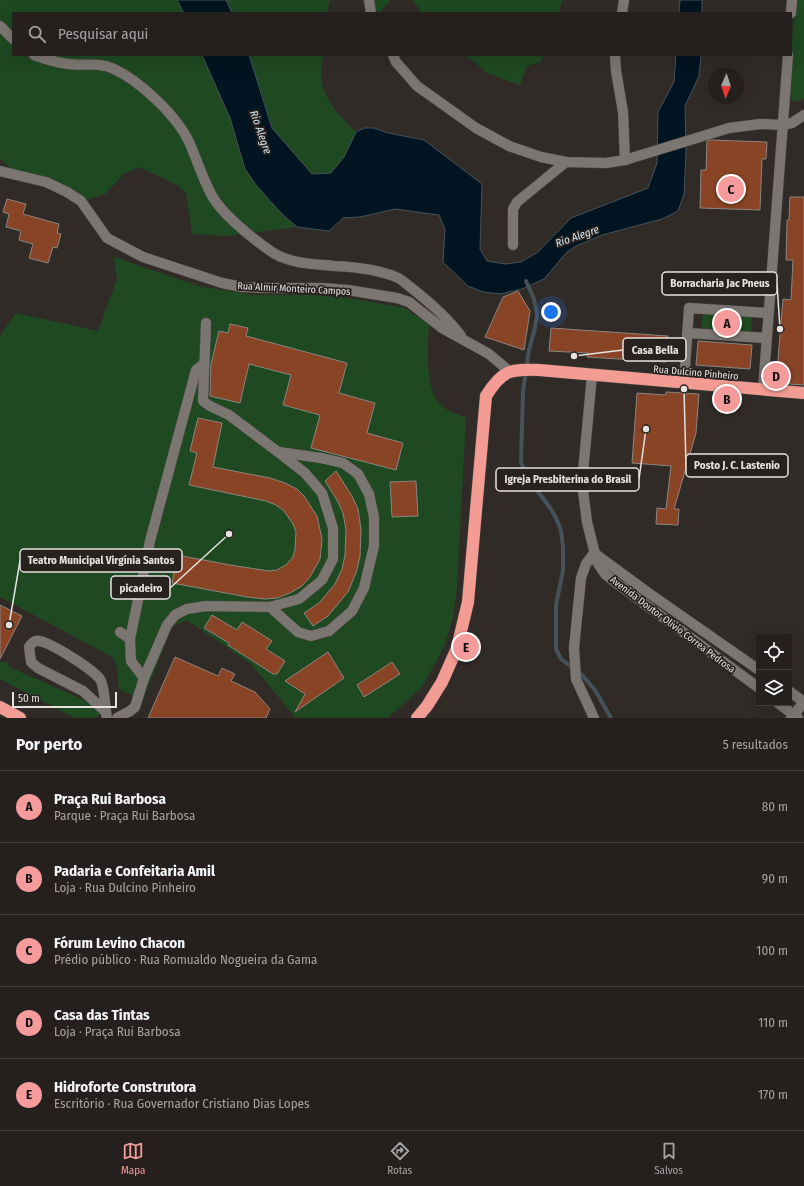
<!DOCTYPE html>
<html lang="pt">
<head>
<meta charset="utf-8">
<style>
	:root { --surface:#25201e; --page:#2d2827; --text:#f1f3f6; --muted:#a3a3a4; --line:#423e3c; --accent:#f59b9b }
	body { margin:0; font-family:"Fira Sans Condensed",sans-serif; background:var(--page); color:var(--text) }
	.controls { position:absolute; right:12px; bottom:12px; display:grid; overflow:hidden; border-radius:0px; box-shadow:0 4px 16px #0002 }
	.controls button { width:36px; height:36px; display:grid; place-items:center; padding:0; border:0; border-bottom:1px solid var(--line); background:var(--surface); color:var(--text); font:20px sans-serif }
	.compass { position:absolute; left:708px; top:68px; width:36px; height:36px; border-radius:50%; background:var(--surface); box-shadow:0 4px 16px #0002; rotate:182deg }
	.scale { position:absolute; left:12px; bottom:10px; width:105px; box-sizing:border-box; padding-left:4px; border:2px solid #e6e2e0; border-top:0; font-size:11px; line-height:14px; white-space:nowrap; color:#e6e2e0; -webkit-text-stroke:3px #27221e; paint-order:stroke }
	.you { position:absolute; left:551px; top:312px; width:14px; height:14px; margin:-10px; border:3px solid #fff; border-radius:50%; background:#1a73e8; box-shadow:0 0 0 6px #1a73e833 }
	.badge { display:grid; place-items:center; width:26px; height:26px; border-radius:50%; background:var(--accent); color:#111; font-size:13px; font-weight:700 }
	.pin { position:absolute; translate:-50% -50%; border:2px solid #fff; box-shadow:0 1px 4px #0006 }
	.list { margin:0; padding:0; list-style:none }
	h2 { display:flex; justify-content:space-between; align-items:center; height:52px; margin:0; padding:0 16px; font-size:17px }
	h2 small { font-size:13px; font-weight:400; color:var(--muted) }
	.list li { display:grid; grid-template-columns:26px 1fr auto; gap:12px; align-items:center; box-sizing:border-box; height:72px; padding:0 16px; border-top:1px solid var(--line) }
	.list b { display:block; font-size:15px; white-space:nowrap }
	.list p { margin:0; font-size:13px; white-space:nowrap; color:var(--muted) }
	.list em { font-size:13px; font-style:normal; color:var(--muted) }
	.icon { flex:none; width:22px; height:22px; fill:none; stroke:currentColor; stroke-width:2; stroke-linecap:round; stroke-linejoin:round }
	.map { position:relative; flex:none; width:804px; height:718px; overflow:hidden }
	.search { position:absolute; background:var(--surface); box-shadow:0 4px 16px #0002; left:12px; right:12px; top:12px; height:44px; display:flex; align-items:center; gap:10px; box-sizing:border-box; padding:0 14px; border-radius:0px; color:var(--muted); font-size:15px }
	.sheet { height:412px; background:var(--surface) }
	nav { display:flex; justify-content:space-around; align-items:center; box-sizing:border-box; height:56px; border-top:1px solid var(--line); background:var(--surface); font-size:11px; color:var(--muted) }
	nav a { display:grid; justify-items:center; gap:2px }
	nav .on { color:var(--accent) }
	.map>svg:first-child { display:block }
	.green { fill:#1e4921 }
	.water { fill:#001521; stroke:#45525a }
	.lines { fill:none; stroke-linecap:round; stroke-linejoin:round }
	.stream { stroke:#45525a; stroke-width:4 }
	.building { fill:#894426; stroke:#8c8582 }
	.minor-casing { stroke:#4e4a47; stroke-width:11 }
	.highway-casing { stroke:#4e4a47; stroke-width:13 }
	.minor { stroke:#7c7672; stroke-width:10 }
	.highway { stroke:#f39c94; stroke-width:12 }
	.labels { text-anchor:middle; stroke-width:3.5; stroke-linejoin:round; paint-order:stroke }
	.street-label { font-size:10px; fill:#e6e2e0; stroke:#27221e }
	.water-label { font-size:11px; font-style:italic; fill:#d2e6f1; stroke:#27221e }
	.leader { fill:none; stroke:#e6e2e0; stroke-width:1.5 }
	.callout-dot { fill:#e6e2e0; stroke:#27221e; stroke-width:1.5 }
	.callout { fill:#27221e; stroke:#e6e2e0; stroke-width:1.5 }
	.callout-label { font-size:11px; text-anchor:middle; font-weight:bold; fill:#e6e2e0 }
</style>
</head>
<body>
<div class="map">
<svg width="804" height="718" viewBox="0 0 804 718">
	<rect width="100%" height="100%" fill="#312b28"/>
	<g class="green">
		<polygon points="0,0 177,0 184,13 13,13 13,55 202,55 230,118 245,169 256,185 282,214 297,227 228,236 192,234 186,193 179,186 139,167 124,174 105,194 86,200 25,180 0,159"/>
		<polygon points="226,0 330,0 327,13 232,13"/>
		<polygon points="361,0 390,0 380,13 375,13"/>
		<polygon points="413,0 562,0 559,13 421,13"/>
		<path d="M796,0H804V98C797,105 790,100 787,92Z"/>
		<path d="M249,55H323C323,61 321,68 321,74C321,98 340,116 356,132L344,157L331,173L312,174L272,128Z"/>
		<polygon points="466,55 544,55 541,62 527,66 520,85 487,73"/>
		<path d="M114,257L198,286L253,295H312L348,298L405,308L429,324C428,345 424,389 441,405C447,411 458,414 466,418L457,588L453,618L444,647L422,687L388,718H296L252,665L187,620L172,627L141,705L131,701L132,695L119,689L117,668L114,658L0,597V336L16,313L98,331L117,279Z"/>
		<polygon points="703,313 752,317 751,332 701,328"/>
		<polygon points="0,662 8,662 9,667 89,702 101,714 95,718 75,718 0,679"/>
	</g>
	<g class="water">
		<polygon points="177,0 226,0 232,13 184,13"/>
		<polygon points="680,0 702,0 702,13 679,13"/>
		<polygon points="202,55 249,55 272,128 312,174 331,173 344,157 356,132 364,128 374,128 388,133 424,140 482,184 480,249 487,261 505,264 521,262 538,252 571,218 648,188 657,163 658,112 674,82 676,55 701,55 699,76 685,106 686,151 684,194 678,211 662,219 602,235 574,247 566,253 544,279 522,289 500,294 483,292 468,286 443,262 445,229 439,215 395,209 360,217 343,218 329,231 297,227 282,214 256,185 245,169 230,118"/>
	</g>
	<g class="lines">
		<polyline class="stream" points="526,281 534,299 537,314 535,328 529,350 523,391 521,462 527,477 551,509 557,520 561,531 563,547 563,571 556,605 556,649 561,659 582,675 595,690 611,718"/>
	</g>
	<g class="building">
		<polygon points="711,140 767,142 766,159 762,159 760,210 700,208 701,170 706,170 707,141"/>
		<polygon points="790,197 804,197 804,385 776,383 783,299 791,300 793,260 786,260 787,220 789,220"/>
		<polygon points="7,199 26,204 23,214 59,224 57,233 61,234 57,248 53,247 48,263 29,258 33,244 19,240 21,231 6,227 9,214 3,212"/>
		<polygon points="518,291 530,311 524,350 485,337 503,297"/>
		<polygon points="230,324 248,328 246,336 347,363 339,393 375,403 367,433 403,443 396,470 311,448 320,415 283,405 291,375 249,364 240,403 210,396 211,364 219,331 228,333"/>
		<polygon points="551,328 668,336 666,362 587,357 588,353 549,351"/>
		<polygon points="698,341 752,345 750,369 696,365"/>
		<polygon points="666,392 699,394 696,433 674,509 679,509 678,525 656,524 657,508 666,509 671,466 632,463 637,393 666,395"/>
		<polygon points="198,418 222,423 213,467 270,478 285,483 297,489 304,496 317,516 322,539 320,559 310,577 302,586 290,593 277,598 265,599 247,597 172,583 177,555 230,565 269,571 277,570 286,565 293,557 295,549 296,532 293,524 284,511 276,505 266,501 189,485 197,453 190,451"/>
		<polygon points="336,471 352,496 358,509 361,529 360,557 356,573 348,592 328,616 313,626 304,613 319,603 335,584 342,569 345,555 346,530 343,513 338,502 325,481"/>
		<polygon points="416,481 418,516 392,517 390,482"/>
		<polygon points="0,605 22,616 0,659"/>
		<polygon points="212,615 237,630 242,622 272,641 266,649 285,661 277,674 273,674 228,645 229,643 204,628"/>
		<polygon points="328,652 344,678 295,712 305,694 285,681"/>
		<polygon points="175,657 218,676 222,668 235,674 231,681 255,692 270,709 266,718 148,718"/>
		<polygon points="392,662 400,674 364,697 357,685"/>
	</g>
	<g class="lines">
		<g class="minor-casing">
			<g id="minor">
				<polyline points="369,0 371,13"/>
				<polyline points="622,13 624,0"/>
				<polyline points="791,13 792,0"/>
				<polyline points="0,26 13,39"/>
				<path d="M34,55C45,59 57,63 69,64C84,66 100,62 114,69C140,81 177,116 189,142C197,159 205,187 216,202C228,219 258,243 275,254C293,264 314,264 334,266C355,267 377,269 396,277C401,279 405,283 409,286C427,300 447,317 461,336"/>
				<polyline points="393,55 396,62 417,86 476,128 509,146 541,157 566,162 606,163 625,160 729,128 760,124 783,125 792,123 804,115"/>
				<polyline points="615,55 616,71 623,112 625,160"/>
				<polyline points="0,171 46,182 67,192 81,201 107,238 143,257 222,283 242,287 267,288 322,288 348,290 397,298 409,302 442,328 489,354 509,371"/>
				<polyline points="513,245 513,209 517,202 566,162"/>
				<polyline points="687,333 766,338"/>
				<polyline points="592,375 582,483 587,522 597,562 605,574 615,582 759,688"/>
				<polyline points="684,383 689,308 768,313"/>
				<polyline points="763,390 788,55"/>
				<polyline points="594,553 650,594 759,670"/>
				<polyline points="594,553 586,564 581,578 574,648 576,679 594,718"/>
				<polyline points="270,607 298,632 311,636 329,631 352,611 364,588 374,546 374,517 369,494 358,474 343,463 321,458 279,452"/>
				<polyline points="120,632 130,639"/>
				<polyline points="144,678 131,661 130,639 150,541 196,370 204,364"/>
				<polyline points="789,691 804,702"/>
				<polyline points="778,703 798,718"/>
				<path d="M106,712L83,691L38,668L31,662L29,647C32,643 34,640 39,641C50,642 98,672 101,681C105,690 105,708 107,718"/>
				<polyline points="117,718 130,711 135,707 144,678 167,625 175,615 187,609 206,606 270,607 299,599 322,580 333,559 333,528 322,493 305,473 278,452 229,415 210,406 203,401 206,323"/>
				<polyline points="791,718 804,702"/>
			</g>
		</g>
		<g class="highway-casing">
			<g id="highway">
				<polyline points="0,707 20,718"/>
				<path d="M417,718L427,706L442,682L457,648L468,602L486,396C502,370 510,369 539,370L804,393"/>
			</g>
		</g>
		<use href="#minor" class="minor"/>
		<use href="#highway" class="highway"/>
	</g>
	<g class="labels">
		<g class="street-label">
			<text transform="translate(294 288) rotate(3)" y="4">Rua Almir Monteiro Campos</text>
			<text transform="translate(696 372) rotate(5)" y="4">Rua Dulcino Pinheiro</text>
			<text transform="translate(673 624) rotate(37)" y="4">Avenida Doutor Olivio Correa Pedrosa</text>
		</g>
		<g class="water-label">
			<text transform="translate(261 132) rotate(71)" y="4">Rio Alegre</text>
			<text transform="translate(577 236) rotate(-19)" y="4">Rio Alegre</text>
		</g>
	</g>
	<path class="leader" d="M780 329L777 283M574 356L623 350M684 389L686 466M646 429L639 479M9 625L20 561M229 534L170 588"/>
	<g class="callout-dot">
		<circle cx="780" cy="329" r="4"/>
		<circle cx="574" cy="356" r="4"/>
		<circle cx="684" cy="389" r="4"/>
		<circle cx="646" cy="429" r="4"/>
		<circle cx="9" cy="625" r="4"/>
		<circle cx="229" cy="534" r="4"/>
	</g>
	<g class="callout">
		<rect x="662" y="272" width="115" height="23" rx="4"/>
		<rect x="623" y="338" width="63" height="23" rx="4"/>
		<rect x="686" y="454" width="102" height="23" rx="4"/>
		<rect x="496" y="468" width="143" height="23" rx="4"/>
		<rect x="20" y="549" width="162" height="23" rx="4"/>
		<rect x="111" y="576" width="59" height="23" rx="4"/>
	</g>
	<g class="callout-label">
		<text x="720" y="287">Borracharia Jac Pneus</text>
		<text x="655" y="354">Casa Bella</text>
		<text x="737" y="469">Posto J. C. Lastenio</text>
		<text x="568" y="483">Igreja Presbiterina do Brasil</text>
		<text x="101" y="564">Teatro Municipal Virgínia Santos</text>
		<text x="141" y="592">picadeiro</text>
	</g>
</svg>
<div class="controls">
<button><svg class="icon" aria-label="locate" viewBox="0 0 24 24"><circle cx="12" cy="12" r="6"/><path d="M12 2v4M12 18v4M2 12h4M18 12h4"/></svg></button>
<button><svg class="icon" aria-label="layers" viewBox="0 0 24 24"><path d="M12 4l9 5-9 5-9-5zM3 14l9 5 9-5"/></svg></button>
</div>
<svg class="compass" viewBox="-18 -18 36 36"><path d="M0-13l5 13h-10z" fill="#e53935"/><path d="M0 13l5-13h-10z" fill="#a3a3a4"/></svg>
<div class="scale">50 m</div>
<div class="you"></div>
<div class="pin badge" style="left:727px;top:323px">A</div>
<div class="pin badge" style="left:727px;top:399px">B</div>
<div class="pin badge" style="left:731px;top:189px">C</div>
<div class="pin badge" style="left:776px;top:376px">D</div>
<div class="pin badge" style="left:466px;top:647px">E</div>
<div class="search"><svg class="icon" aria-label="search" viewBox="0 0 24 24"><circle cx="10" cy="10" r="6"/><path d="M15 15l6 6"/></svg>Pesquisar aqui</div>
</div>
<section class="sheet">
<h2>Por perto<small>5 resultados</small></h2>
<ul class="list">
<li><span class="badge">A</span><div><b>Praça Rui Barbosa</b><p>Parque · Praça Rui Barbosa</p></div><em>80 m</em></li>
<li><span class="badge">B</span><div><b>Padaria e Confeitaria Amil</b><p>Loja · Rua Dulcino Pinheiro</p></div><em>90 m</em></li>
<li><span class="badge">C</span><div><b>Fórum Levino Chacon</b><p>Prédio público · Rua Romualdo Nogueira da Gama</p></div><em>100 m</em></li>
<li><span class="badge">D</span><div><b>Casa das Tintas</b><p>Loja · Praça Rui Barbosa</p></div><em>110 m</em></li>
<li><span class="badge">E</span><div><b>Hidroforte Construtora</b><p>Escritório · Rua Governador Cristiano Dias Lopes</p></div><em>170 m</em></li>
</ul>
</section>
<nav>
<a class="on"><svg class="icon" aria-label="map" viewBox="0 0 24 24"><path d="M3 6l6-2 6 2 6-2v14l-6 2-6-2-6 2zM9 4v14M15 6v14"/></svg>Mapa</a>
<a><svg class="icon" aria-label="directions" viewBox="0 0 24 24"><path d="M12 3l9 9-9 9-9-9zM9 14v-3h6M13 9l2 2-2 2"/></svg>Rotas</a>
<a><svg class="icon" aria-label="saved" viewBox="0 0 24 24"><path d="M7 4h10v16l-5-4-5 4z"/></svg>Salvos</a>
</nav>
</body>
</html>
